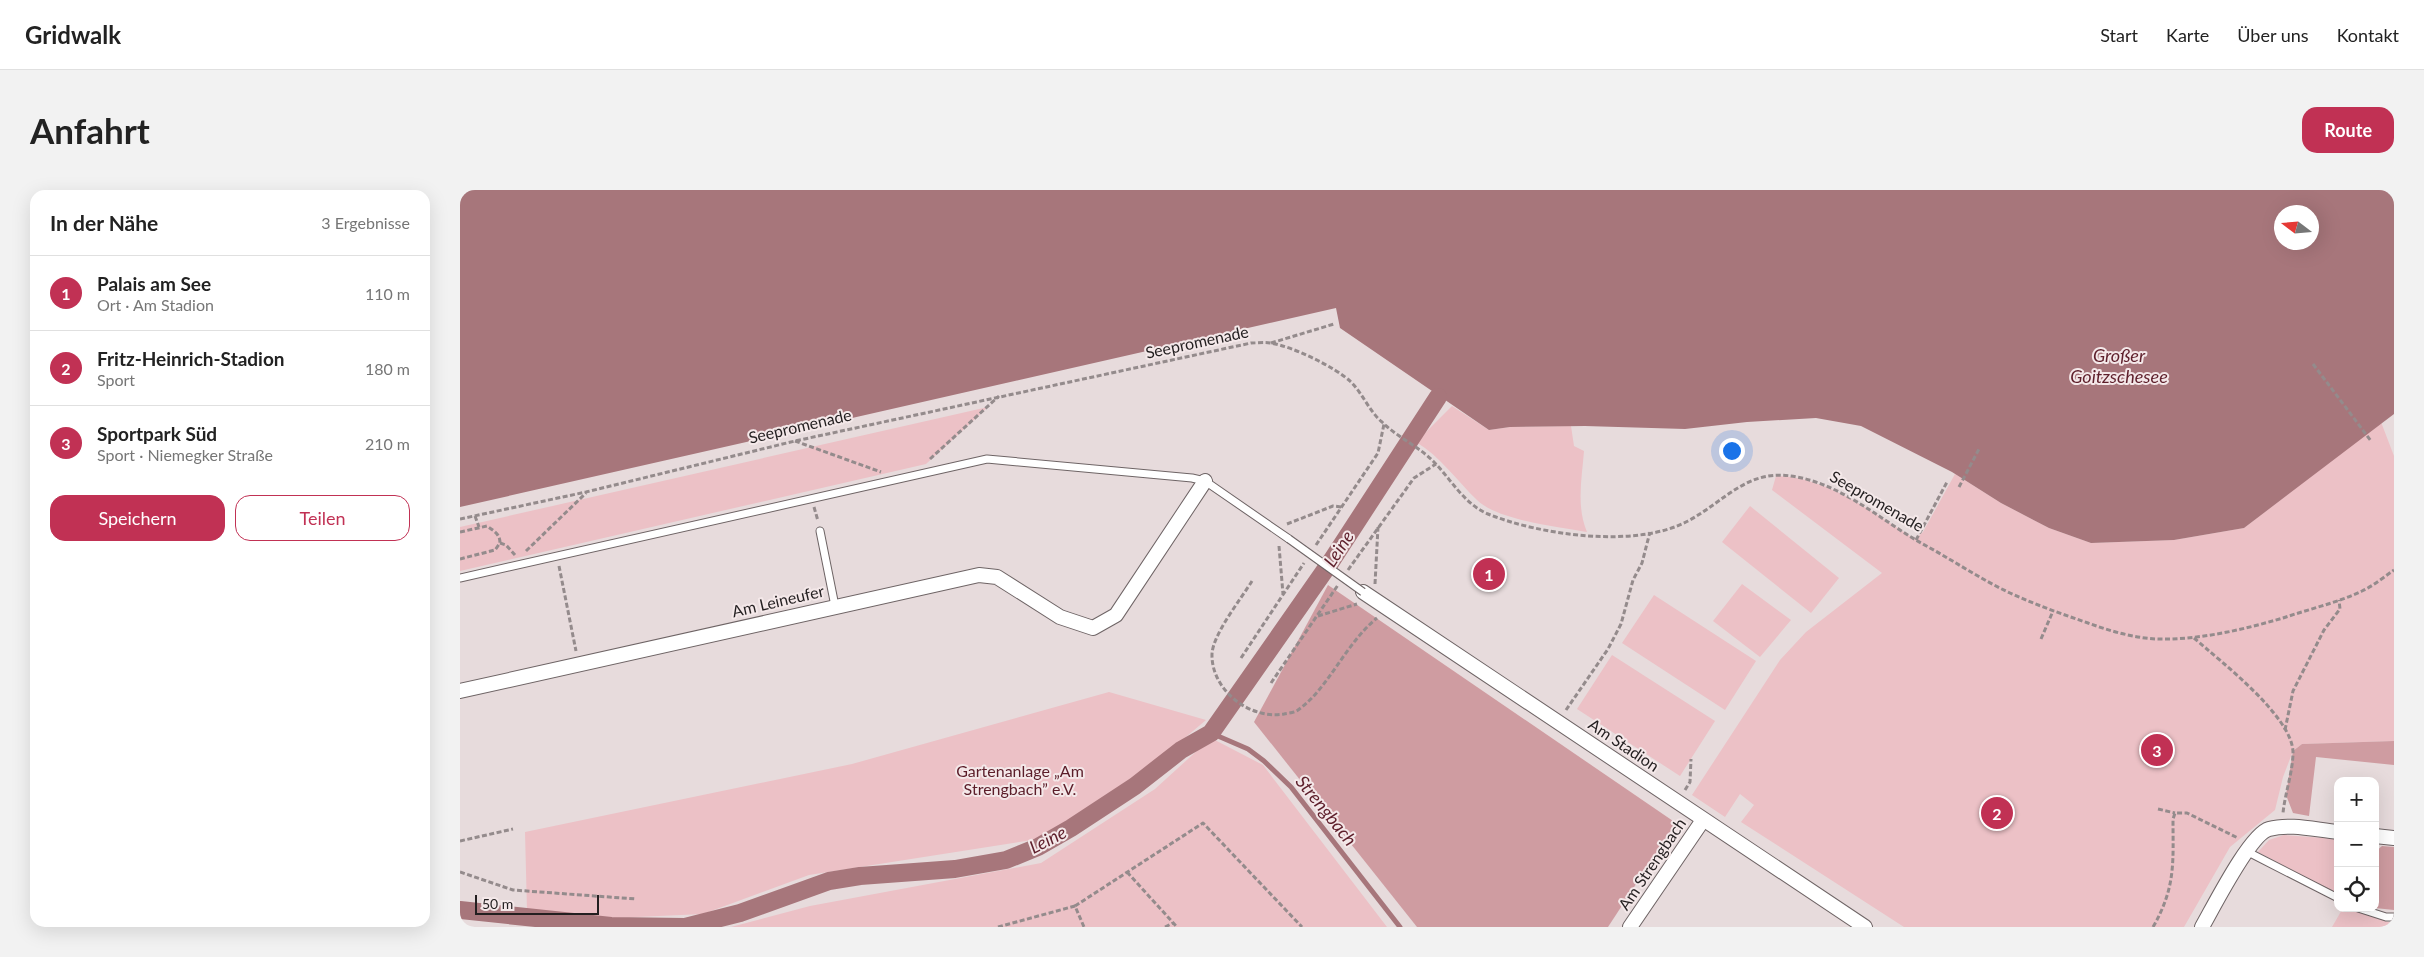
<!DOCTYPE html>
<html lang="de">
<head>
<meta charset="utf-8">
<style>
	:root { --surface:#fff; --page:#f2f2f2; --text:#222; --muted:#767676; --line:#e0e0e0; --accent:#c13154 }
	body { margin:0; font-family:Lato,sans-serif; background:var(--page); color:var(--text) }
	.controls { position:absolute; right:15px; bottom:15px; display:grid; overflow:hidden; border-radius:10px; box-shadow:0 5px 20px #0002 }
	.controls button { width:45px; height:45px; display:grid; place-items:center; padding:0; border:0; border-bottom:1px solid var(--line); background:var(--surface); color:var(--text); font:25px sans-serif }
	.compass { position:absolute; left:1814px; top:15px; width:45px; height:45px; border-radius:50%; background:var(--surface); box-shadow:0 5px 20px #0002; rotate:286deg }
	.scale { position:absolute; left:15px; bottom:12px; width:124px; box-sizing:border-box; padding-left:5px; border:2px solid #231f20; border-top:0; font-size:14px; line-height:18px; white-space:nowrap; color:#231f20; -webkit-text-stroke:4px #f4e8e9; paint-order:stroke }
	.you { position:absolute; left:1271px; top:260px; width:18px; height:18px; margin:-12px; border:4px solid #fff; border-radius:50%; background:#1a73e8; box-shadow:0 0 0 8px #1a73e833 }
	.badge { display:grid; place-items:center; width:32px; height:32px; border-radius:50%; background:var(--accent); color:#fff; font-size:16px; font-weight:700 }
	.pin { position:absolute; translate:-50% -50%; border:2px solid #fff; box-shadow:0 1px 5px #0006 }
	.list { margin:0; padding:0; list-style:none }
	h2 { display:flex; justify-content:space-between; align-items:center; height:65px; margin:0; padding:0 20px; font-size:21px }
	h2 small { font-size:16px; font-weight:400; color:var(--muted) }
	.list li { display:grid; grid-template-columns:32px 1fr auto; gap:15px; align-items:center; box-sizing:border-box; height:75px; padding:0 20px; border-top:1px solid var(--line) }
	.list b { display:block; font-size:19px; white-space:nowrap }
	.list p { margin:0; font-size:16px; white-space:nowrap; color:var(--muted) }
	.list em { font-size:16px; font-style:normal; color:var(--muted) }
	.actions { display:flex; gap:10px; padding:15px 20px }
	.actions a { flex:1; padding:11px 0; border:1px solid var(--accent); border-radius:15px; text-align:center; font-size:18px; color:var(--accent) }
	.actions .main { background:var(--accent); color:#fff }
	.icon { flex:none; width:28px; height:28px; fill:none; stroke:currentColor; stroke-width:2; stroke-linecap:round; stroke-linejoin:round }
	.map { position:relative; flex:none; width:1934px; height:737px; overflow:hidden; border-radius:15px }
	header { display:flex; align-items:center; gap:30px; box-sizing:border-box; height:70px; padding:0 25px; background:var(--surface); border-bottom:1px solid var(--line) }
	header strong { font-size:24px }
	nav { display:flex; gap:28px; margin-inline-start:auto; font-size:18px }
	.intro { display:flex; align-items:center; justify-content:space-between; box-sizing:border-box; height:120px; padding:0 30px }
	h1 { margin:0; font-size:35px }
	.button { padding:12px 22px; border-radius:15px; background:var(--accent); color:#fff; font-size:18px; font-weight:700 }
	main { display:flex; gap:30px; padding:0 30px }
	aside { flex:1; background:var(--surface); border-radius:15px; box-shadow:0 5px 20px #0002 }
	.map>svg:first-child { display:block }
	.green { fill:#ecc1c6 }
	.forest { fill:#cf9ca1 }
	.water { fill:#a7767b; fill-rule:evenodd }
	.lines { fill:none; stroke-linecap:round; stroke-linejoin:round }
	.stream { stroke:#a7767b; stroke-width:5 }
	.canal { stroke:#a7767b; stroke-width:18 }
	.service-casing { stroke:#6e6465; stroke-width:9 }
	.minor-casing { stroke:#6e6465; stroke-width:16 }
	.path { stroke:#948b8c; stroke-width:3; stroke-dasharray:5 2.5; stroke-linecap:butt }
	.service { stroke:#fff; stroke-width:7 }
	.minor { stroke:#fff; stroke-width:14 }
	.service-bridge-casing { stroke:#6e6465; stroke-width:9; stroke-linecap:butt }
	.service-bridge { stroke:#fff; stroke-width:7 }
	.labels { text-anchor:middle; stroke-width:4; stroke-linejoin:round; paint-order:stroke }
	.street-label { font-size:16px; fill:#231f20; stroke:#f4e8e9 }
	.park-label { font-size:16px; fill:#5b1d29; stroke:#f4e8e9 }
	.water-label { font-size:18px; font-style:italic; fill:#5e1f2b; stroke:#f4e8e9 }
</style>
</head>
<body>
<header>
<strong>Gridwalk</strong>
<nav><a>Start</a><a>Karte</a><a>Über uns</a><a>Kontakt</a></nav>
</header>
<div class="intro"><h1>Anfahrt</h1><a class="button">Route</a></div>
<main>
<aside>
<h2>In der Nähe<small>3 Ergebnisse</small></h2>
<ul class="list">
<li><span class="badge">1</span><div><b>Palais am See</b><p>Ort · Am Stadion</p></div><em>110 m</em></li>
<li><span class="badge">2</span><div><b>Fritz-Heinrich-Stadion</b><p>Sport</p></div><em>180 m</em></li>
<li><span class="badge">3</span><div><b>Sportpark Süd</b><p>Sport · Niemegker Straße</p></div><em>210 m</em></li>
</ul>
<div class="actions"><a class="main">Speichern</a><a>Teilen</a></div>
</aside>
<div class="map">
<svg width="1934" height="737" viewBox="0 0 1934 737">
	<rect width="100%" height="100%" fill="#e7dbdc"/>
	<g class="green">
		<path d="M992,216L1029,240L1050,237L1111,236L1114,256L1124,261C1122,288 1116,316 1127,342C1098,337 1037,330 1017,310C996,290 981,267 956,252Z"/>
		<polygon points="528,217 466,274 0,381 0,337"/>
		<path d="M1921,232L1934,266V551L1842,554L1833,561L1823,587L1815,620L1770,657L1724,737H1444L1281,632L1294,615L1280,604L1265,627L1232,605L1320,470L1346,442L1422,383L1312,300L1316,286C1369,287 1412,323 1455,349L1463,342L1495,284L1541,313L1589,338L1631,353L1714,350L1784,338Z"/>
		<polygon points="1290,316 1379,388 1351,423 1262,352"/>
		<polygon points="1282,394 1331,430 1300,467 1253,431"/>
		<polygon points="1194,405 1296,471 1265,520 1162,453"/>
		<polygon points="1152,465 1255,531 1220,586 1117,519"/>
		<polygon points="649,502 746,530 687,580 585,648 349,685 243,724 155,728 67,721 65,642 392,574"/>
		<polygon points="751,548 803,575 927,737 271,737 350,716 581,673 695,599"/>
		<polygon points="1824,645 1878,649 1878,700 1874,703 1798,662 1809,650"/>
		<polygon points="1883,718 1889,718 1934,734 1934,737 1872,737"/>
	</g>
	<g class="forest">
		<polygon points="868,395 1216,633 1148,737 957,737 794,532"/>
		<polygon points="1934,551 1934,575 1856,567 1849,626 1833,623 1826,605 1833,561 1842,554"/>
		<polygon points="1922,656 1934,657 1934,720 1915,718 1915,662"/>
	</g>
	<path class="water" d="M0,0H1934V224L1784,338L1714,350L1631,353L1589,338L1541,313L1492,282L1401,236L1356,228L1287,232L1225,239L1125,236L1050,237L1029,240L880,138L876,118L0,317ZM1822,22H1852V52H1822Z"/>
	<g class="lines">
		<polyline class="stream" points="751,543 788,559 804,571 831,597 940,737"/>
		<polyline class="canal" points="0,720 151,736 225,737 280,723 369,691 400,686 495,679 546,670 578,657 611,638 675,596 721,560 751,543 870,373 978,207"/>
		<g class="service-casing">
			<g id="service">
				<polyline points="360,341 375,416"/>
				<polyline points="0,388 527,269 732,288 745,291 829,349"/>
				<polyline points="1786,661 1878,708"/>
				<polyline points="1898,718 1926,727 1934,727"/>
			</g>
		</g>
		<g class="minor-casing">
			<g id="minor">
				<polyline points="903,402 1405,737"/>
				<polyline points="0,501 519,385 537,387 600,427 633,438 656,425 745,291"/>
				<polyline points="1915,646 1934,648"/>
				<polyline points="1170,737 1243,630"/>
				<path d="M1742,737C1753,718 1790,644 1809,639C1830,633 1856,640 1878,642"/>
			</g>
		</g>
		<g class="path">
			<polyline points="811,153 874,134"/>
			<polyline points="1853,174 1911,251"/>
			<polyline points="335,251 421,282"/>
			<polyline points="470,269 539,206"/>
			<polyline points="1499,297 1519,259"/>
			<polyline points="354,317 358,331"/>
			<polyline points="15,326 19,337"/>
			<path d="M0,329L126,302L335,251L791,153C797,153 805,152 810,153C832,156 875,177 891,192C903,204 909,221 922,232C937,247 958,256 973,271C991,289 1004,314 1028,324C1080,345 1176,359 1228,331C1267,310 1288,277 1337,287C1384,296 1421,330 1461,353C1491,369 1520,389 1550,403C1576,415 1602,424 1628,433C1650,441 1674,448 1697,449C1739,450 1782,440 1823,428C1849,419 1877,413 1902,401C1913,396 1924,387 1934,380"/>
			<polyline points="827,334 873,316 882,317"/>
			<path d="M0,342L27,336C34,341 40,344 40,353L35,360L0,369"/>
			<polyline points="1456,350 1487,292"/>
			<polyline points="40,353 46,355 55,365"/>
			<polyline points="856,355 918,263 924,234"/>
			<polyline points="819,356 823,404"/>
			<polyline points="66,361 126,303"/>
			<polyline points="99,376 116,461"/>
			<polyline points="888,380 954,288 976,274"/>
			<path d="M792,391C781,409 753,444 752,464C751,500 790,530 824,524C828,523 834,523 838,520C869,498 885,454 917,428"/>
			<polyline points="915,394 918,337"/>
			<polyline points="858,426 897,414"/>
			<path d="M1734,448C1760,471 1832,526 1833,562C1833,582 1825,603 1823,623"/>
			<polyline points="1581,449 1593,421"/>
			<polyline points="781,468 844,373"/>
			<polyline points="811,493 878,395"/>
			<polyline points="1106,520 1148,459 1161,434 1173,390 1182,373 1190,342"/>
			<polyline points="1825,540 1833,501 1864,440 1880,419 1879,410"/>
			<polyline points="1225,600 1230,592 1231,569"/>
			<polyline points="1698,619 1715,623"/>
			<polyline points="0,651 53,639"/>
			<polyline points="0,682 53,700 176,709"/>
			<polyline points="667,682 717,737"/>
			<polyline points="615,716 743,633 842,737"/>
			<polyline points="538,737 615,716 624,737"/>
			<polyline points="705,737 713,733"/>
			<path d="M1693,737C1716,697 1713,672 1713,629L1715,623H1727L1778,648"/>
		</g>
		<use href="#service" class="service"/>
		<use href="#minor" class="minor"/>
		<g class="service-bridge-casing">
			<polyline id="service-bridge" points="829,349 903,402"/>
		</g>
		<use href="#service-bridge" class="service-bridge"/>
	</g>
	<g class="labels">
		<g class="street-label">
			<text transform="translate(737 152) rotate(-12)" y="6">Seepromenade</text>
			<text transform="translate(340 236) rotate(-13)" y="6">Seepromenade</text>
			<text transform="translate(1417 311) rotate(30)" y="6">Seepromenade</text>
			<text transform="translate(318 411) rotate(-13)" y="6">Am Leineufer</text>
			<text transform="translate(1164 555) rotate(34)" y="6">Am Stadion</text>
			<text transform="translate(1192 674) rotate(-56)" y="6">Am Strengbach</text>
		</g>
		<g class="park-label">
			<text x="560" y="587">Gartenanlage „Am<tspan x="560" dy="18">Strengbach” e.V.</tspan></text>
		</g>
		<g class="water-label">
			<text x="1659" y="172">Großer<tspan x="1659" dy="21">Goitzschesee</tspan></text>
			<text transform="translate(879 359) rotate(-57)" y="6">Leine</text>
			<text transform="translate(866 621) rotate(51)" y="6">Strengbach</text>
			<text transform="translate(588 650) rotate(-27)" y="6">Leine</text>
		</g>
	</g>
</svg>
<div class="controls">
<button>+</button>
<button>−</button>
<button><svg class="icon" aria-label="locate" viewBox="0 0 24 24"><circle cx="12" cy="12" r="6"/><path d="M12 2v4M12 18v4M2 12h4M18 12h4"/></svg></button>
</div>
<svg class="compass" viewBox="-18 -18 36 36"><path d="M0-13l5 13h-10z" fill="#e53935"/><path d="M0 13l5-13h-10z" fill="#767676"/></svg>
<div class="scale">50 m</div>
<div class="you"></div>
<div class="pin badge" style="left:1029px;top:384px">1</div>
<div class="pin badge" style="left:1537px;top:623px">2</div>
<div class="pin badge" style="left:1697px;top:560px">3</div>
</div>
</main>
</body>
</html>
